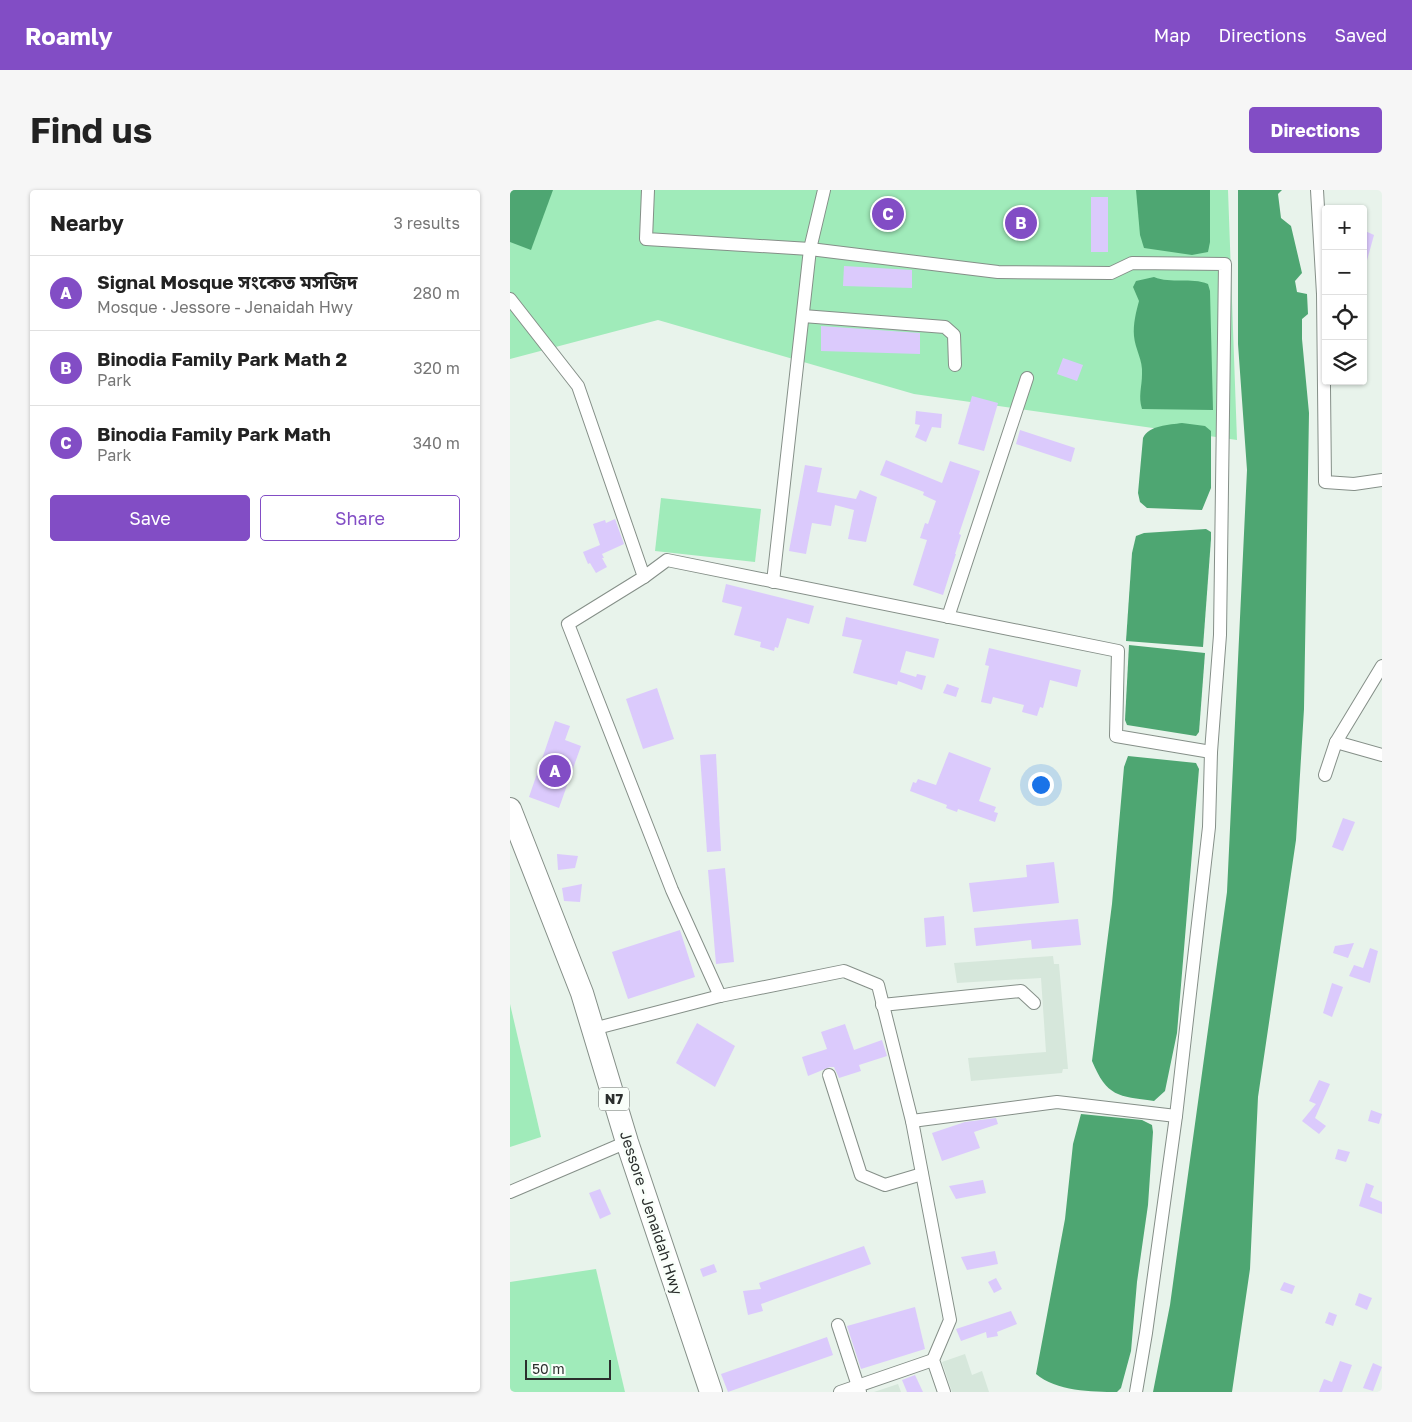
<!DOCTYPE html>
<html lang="en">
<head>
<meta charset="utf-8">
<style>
	:root { --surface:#fff; --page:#f6f6f6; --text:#222; --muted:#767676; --line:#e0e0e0; --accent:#824dc5 }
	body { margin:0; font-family:"Golos Text","Noto Sans Bengali",sans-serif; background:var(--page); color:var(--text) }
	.controls { position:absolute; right:15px; top:15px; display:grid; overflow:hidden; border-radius:5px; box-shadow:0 1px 4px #0004 }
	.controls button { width:45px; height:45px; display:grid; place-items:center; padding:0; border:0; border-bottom:1px solid var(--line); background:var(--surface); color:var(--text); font:25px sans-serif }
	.scale { position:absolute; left:15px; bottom:12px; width:86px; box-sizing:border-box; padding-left:5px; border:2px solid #2b2f2d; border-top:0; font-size:14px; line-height:18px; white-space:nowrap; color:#2b2f2d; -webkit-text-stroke:4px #f9fffa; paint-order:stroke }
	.you { position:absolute; left:530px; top:594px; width:18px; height:18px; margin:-12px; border:4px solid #fff; border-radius:50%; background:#1a73e8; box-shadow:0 0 0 8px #1a73e833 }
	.badge { display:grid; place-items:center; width:32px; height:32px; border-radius:50%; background:var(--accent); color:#fff; font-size:16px; font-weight:700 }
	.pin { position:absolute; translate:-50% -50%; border:2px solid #fff; box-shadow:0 1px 5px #0006 }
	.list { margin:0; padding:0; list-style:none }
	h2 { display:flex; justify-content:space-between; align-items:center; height:65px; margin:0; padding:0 20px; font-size:21px }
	h2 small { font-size:16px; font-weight:400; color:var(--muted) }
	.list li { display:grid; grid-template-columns:32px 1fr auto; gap:15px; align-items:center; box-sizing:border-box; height:75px; padding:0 20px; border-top:1px solid var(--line) }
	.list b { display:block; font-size:19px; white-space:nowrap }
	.list p { margin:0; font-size:16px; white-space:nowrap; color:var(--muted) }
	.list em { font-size:16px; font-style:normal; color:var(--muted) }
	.actions { display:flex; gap:10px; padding:15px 20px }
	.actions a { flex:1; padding:11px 0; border:1px solid var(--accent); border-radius:5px; text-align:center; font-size:18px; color:var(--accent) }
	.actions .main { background:var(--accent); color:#fff }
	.icon { flex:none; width:28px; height:28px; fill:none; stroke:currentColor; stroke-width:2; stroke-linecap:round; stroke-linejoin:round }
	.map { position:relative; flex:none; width:872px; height:1202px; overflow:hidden; border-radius:5px }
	header { display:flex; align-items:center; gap:30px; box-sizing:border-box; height:70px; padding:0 25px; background:var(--accent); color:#fff }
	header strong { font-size:24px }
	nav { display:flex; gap:28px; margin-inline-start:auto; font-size:18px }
	.intro { display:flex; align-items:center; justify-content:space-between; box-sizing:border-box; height:120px; padding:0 30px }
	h1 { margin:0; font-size:35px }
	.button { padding:12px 22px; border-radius:5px; background:var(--accent); color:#fff; font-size:18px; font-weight:700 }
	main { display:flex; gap:30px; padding:0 30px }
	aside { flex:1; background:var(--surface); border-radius:5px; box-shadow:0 1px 4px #0004 }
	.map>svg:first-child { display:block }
	.built { fill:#d6e7db }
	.green { fill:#a0ebba }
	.water { fill:#4ea672 }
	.building { fill:#dbcafc }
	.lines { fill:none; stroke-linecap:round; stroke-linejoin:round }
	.street-casing { stroke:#858f88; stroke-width:14 }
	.highway-casing { stroke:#858f88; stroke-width:24 }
	.street { stroke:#fff; stroke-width:12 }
	.highway { stroke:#fff; stroke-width:22 }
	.labels { text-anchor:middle; stroke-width:5; stroke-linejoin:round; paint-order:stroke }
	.shield { fill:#f9fffa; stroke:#696d6a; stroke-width:1 }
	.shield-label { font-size:14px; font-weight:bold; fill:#2b2f2d }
	.street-label { font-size:15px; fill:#2b2f2d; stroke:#f9fffa }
</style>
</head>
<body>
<header>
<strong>Roamly</strong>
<nav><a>Map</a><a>Directions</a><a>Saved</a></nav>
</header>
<div class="intro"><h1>Find us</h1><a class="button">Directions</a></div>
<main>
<aside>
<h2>Nearby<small>3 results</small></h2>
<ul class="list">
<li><span class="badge">A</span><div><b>Signal Mosque সংকেত মসজিদ</b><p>Mosque · Jessore - Jenaidah Hwy</p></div><em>280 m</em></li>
<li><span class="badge">B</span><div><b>Binodia Family Park Math 2</b><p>Park</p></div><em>320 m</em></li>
<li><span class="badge">C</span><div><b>Binodia Family Park Math</b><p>Park</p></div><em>340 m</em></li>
</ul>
<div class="actions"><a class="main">Save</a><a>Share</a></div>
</aside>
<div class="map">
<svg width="872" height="1202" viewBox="0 0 872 1202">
	<rect width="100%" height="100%" fill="#e8f3eb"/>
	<g class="built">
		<polygon points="543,766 544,774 549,774 558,879 553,879 552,883 461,891 458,868 536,862 531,788 447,793 444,773"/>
		<polygon points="455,1164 462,1185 472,1181 479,1202 442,1202 432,1172"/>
		<polygon points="388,1194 391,1202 364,1202"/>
	</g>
	<g class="green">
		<polygon points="0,0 718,0 727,250 404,204 148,130 0,169"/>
		<polygon points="151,308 251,319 245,372 145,361"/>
		<polygon points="0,814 31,947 0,957"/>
		<polygon points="86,1079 115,1202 0,1202 0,1092"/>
	</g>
	<g class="water">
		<polygon points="0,0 43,0 21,60 0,52"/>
		<polygon points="626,0 700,0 700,52 698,62 682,65 634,58 630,45"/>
		<polygon points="728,0 772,0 768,4 771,28 781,36 792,83 785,91 787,102 797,104 798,124 792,129 792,149 799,223 794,519 786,650 748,907 740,1079 722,1202 643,1202 660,1115 717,702 737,280 728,154"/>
		<path d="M644,87C661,94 681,87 698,94L700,101L703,220L632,219C628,206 632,197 632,184C633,170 625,159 624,146C623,134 626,122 629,111L623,97L626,91Z"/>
		<path d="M672,233L695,236L701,241V298L692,320L637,318L630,312L628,303L633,248C639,235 659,235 672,233Z"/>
		<polygon points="696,339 701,342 701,349 693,457 616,451 622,363 626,346 634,343"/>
		<polygon points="619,455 695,463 689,542 686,546 617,535 615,530"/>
		<path d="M618,566L686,573L689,579L667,843L655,901L644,911C608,906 597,907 582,871L602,714L614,577Z"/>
		<path d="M571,924L632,930L642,935L643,942L638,1015L627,1092L621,1161L611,1198L607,1202C582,1202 546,1201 526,1184L555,1029L563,954Z"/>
	</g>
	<g class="building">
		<rect x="581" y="7" width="17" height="55"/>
		<polygon points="853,40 864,45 856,74 853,74"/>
		<polygon points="334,76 402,80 402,98 333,96"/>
		<polygon points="311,136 410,143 410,164 311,161"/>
		<polygon points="553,168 573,175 567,191 547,184"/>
		<polygon points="462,206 488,213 474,261 448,254"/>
		<polygon points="406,221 432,224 431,238 422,237 416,252 405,247 410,235 405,234"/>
		<polygon points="510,240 565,258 561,272 506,254"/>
		<polygon points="376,270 432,293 440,271 470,281 449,344 451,345 445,364 446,364 433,405 403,395 417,350 410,348 415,333 418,334 426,311 413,305 414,302 370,285"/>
		<polygon points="295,275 312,278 307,302 346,309 350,300 367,307 356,352 338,349 344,320 325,315 321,336 302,333 296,364 279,361"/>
		<polygon points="105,329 114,354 92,364 94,368 92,368 97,377 86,383 80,373 78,374 73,362 90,355 83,334 95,330 96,333"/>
		<polygon points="216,394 304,416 299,434 277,428 268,458 265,457 264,461 250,457 251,452 224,445 232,417 212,412"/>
		<polygon points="336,427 429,449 424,468 396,461 390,482 406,487 407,484 416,486 412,500 388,491 387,495 343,483 352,450 332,446"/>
		<polygon points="479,458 571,480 567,497 540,490 533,518 530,517 527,526 512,522 514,515 483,507 481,514 471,512 479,476 475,475"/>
		<polygon points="437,494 449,498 446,507 433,503"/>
		<polygon points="147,498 164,549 133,559 116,509"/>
		<polygon points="45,531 60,536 55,550 71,556 49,618 19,607"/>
		<polygon points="439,562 481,578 469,611 486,617 484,622 488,623 485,632 448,619 447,622 436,618 437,615 400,601 403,592 406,593 408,589 426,595"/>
		<polygon points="206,564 211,661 197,662 190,565"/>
		<polygon points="833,628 845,632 833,661 822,657"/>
		<polygon points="47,664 68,666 65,678 48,680"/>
		<polygon points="544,672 549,713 463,722 459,693 517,687 516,675"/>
		<polygon points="215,678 224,772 206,774 198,680"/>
		<polygon points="72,694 70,712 54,711 52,698"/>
		<polygon points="434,726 436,755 416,757 414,728"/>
		<polygon points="568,729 571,755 522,759 521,750 466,756 464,738"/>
		<polygon points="170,740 185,787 118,809 102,762"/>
		<polygon points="844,753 838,768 823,763 825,756"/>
		<polygon points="860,758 868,761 860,793 839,786 844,775 853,778"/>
		<polygon points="822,793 833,797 822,827 813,823"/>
		<polygon points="187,833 225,856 205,897 166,873"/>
		<polygon points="335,834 344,860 372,850 377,866 349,875 351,881 329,888 324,877 320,877 298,886 292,867 317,859 311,842"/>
		<polygon points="809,890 820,894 805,928 816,936 809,944 792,931 806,914 799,911"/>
		<polygon points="861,920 872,924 869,934 858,931"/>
		<polygon points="486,928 488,934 464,942 470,958 432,971 422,943 455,932"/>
		<polygon points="828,959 840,962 836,972 825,969"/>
		<polygon points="473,990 476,1003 446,1009 439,996"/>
		<polygon points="856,993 864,996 860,1007 872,1012 872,1024 849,1016"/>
		<polygon points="90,999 101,1024 90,1029 79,1003"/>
		<polygon points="354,1056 361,1074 251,1114 253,1121 238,1125 233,1101 251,1099 249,1093"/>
		<polygon points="485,1061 488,1074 457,1080 451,1067"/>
		<polygon points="204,1074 207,1082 193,1087 190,1079"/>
		<polygon points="486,1088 492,1099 484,1103 478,1092"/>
		<polygon points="774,1092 785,1096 782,1104 770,1100"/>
		<polygon points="849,1103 862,1108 857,1120 845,1115"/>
		<polygon points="405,1117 415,1159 351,1179 337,1136"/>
		<polygon points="501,1121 507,1134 487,1142 488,1146 477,1148 476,1142 451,1151 446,1139"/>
		<polygon points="819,1122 827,1125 823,1136 815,1133"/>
		<polygon points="317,1147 323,1165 218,1202 211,1184"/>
		<polygon points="830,1171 842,1175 832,1202 809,1202 814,1189 822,1192"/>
		<polygon points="863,1173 872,1177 863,1201 853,1198"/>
		<polygon points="405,1185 413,1202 397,1202 392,1190"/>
	</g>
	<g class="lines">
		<g class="street-casing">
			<g id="street">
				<polyline points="138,0 136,49 300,59 314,0"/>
				<polyline points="807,0 813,104 815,292 844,294 872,290"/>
				<polyline points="0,109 68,196 134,387 58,434 162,700 210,806"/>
				<polyline points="293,126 435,137 444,145 445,175"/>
				<polyline points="134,387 157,370 608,461 606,546 701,562"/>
				<polyline points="263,392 300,59 488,82 601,83 622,73 715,74 710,445 701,562 699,637 666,926 636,1143 626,1202"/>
				<polyline points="438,427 517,188"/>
				<polyline points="826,552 872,565"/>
				<polyline points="815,585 826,552 872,476"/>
				<polyline points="372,815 511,801 524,813"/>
				<polyline points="83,839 210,806 334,781 368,795 402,931 440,1130 423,1170 434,1202"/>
				<polyline points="319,885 351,985 375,995 412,984"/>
				<polyline points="402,931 547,912 666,926"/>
				<polyline points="0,1002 117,952"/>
				<polyline points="328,1135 350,1202"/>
				<polyline points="330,1202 423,1170"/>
			</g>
		</g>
		<g class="highway-casing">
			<polyline id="highway" points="0,619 72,803 117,952 201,1202"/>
		</g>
		<use href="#street" class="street"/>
		<use href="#highway" class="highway"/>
	</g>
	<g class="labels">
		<rect class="shield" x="89" y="897.5" width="30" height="23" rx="4"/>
		<g class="shield-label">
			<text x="104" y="914">N7</text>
		</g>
		<g class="street-label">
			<text transform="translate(141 1023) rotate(72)" y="5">Jessore - Jenaidah Hwy</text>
		</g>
	</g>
</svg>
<div class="controls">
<button>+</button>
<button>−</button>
<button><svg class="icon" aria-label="locate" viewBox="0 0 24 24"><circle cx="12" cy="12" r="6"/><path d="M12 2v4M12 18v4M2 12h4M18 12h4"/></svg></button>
<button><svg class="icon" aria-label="layers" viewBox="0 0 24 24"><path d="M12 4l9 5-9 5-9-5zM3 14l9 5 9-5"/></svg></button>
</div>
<div class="scale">50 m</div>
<div class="you"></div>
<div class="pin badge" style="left:45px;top:581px">A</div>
<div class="pin badge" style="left:511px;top:33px">B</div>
<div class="pin badge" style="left:378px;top:24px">C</div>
</div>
</main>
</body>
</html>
